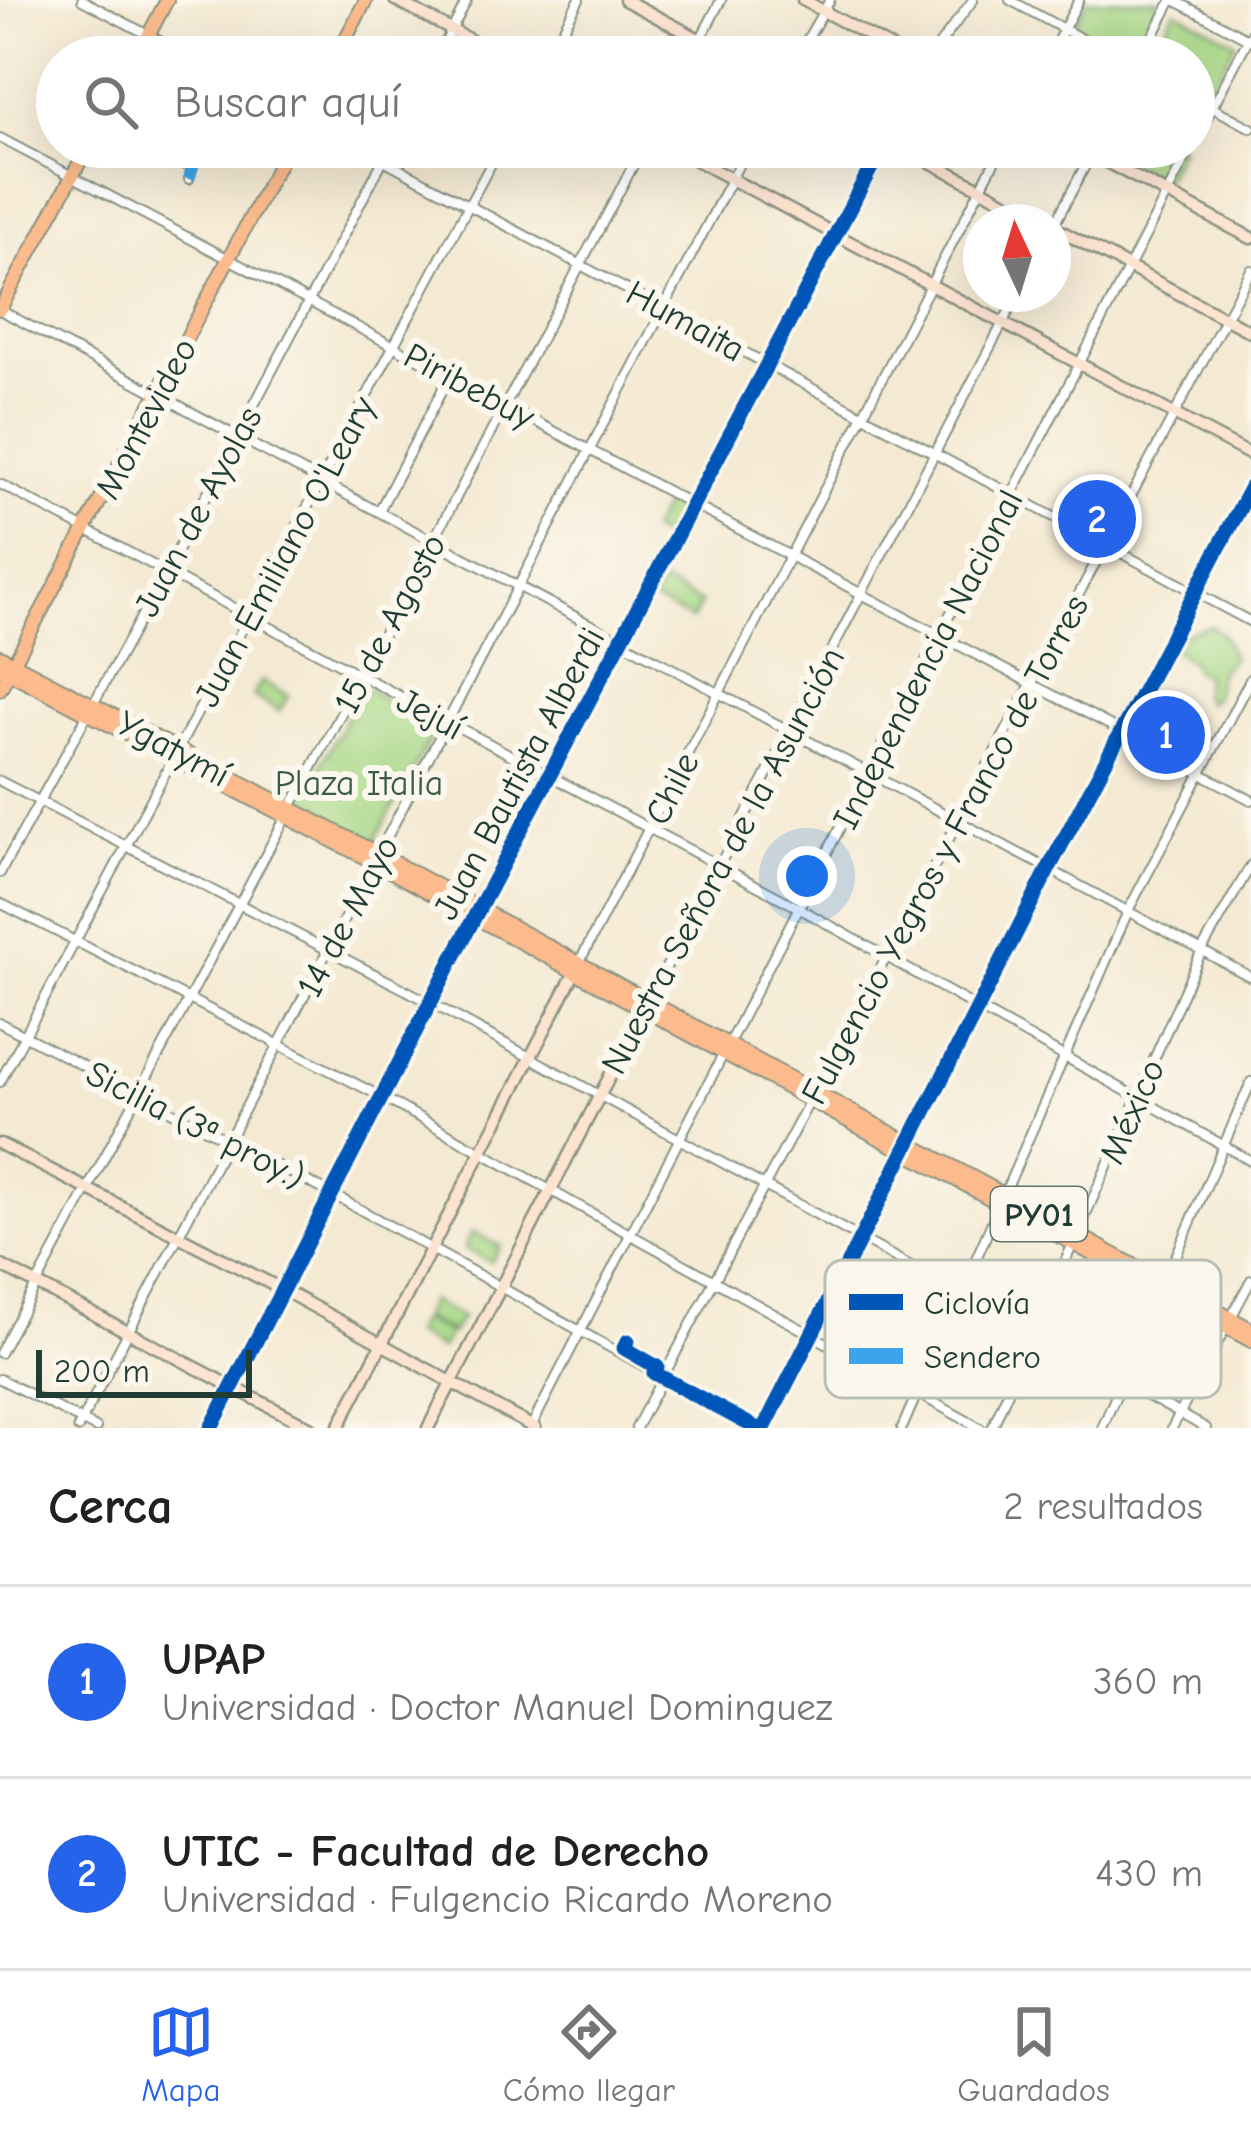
<!DOCTYPE html>
<html lang="es">
<head>
<meta charset="utf-8">
<style>
	:root { --surface:#fff; --page:#f6f6f6; --text:#202124; --muted:#757577; --line:#e0e0e0; --accent:#2563eb }
	body { margin:0; font-family:"Comic Neue",sans-serif; background:var(--page); color:var(--text) }
	.compass { position:absolute; left:963px; top:204px; width:108px; height:108px; border-radius:50%; background:var(--surface); box-shadow:0 12px 48px #0002; rotate:356deg }
	.scale { position:absolute; left:36px; bottom:30px; width:216px; box-sizing:border-box; padding-left:12px; border:6px solid #1f3d34; border-top:0; font-size:33px; line-height:42px; white-space:nowrap; color:#1f3d34; -webkit-text-stroke:9px #fbf7ec; paint-order:stroke }
	.you { position:absolute; left:807px; top:876px; width:42px; height:42px; margin:-30px; border:9px solid #fff; border-radius:50%; background:#1a73e8; box-shadow:0 0 0 18px #1a73e833 }
	.badge { display:grid; place-items:center; width:78px; height:78px; border-radius:50%; background:var(--accent); color:#fff; font-size:39px; font-weight:700 }
	.pin { position:absolute; translate:-50% -50%; border:6px solid #fff; box-shadow:0 3px 12px #0006 }
	.list { margin:0; padding:0; list-style:none }
	h2 { display:flex; justify-content:space-between; align-items:center; height:156px; margin:0; padding:0 48px; font-size:51px }
	h2 small { font-size:39px; font-weight:400; color:var(--muted) }
	.list li { display:grid; grid-template-columns:78px 1fr auto; gap:36px; align-items:center; box-sizing:border-box; height:192px; padding:0 48px; border-top:3px solid var(--line) }
	.list b { display:block; font-size:45px; white-space:nowrap }
	.list p { margin:0; font-size:39px; white-space:nowrap; color:var(--muted) }
	.list em { font-size:39px; font-style:normal; color:var(--muted) }
	.icon { flex:none; width:66px; height:66px; fill:none; stroke:currentColor; stroke-width:2; stroke-linecap:round; stroke-linejoin:round }
	.map { position:relative; flex:none; width:1251px; height:1428px; overflow:hidden }
	.search { position:absolute; background:var(--surface); box-shadow:0 12px 48px #0002; left:36px; right:36px; top:36px; height:132px; display:flex; align-items:center; gap:30px; box-sizing:border-box; padding:0 42px; border-radius:66px; color:var(--muted); font-size:45px }
	.sheet { height:540px; background:var(--surface) }
	nav { display:flex; justify-content:space-around; align-items:center; box-sizing:border-box; height:168px; border-top:3px solid var(--line); background:var(--surface); font-size:33px; color:var(--muted) }
	nav a { display:grid; justify-items:center; gap:6px }
	nav .on { color:var(--accent) }
	.map>svg:first-child { display:block }
	.green { fill:#a7d886; stroke:#638a5d; stroke-width:3 }
	.lines { fill:none; stroke-linecap:round; stroke-linejoin:round }
	.street-casing { stroke:#8a9383; stroke-width:12 }
	.secondary-casing { stroke:#8a9383; stroke-width:15 }
	.primary-casing { stroke:#8a9383; stroke-width:16 }
	.street { stroke:#fff; stroke-width:8 }
	.secondary { stroke:#fde4d1; stroke-width:10 }
	.primary { stroke:#fbbb8c; stroke-width:12 }
	.quiet { stroke:#3da4eb; stroke-width:12; stroke-dasharray:24 12; stroke-linecap:butt }
	.cycleway-casing { stroke:#fbf7ec; stroke-width:22 }
	.cycleway { stroke:#0057b8; stroke-width:15 }
	.labels { text-anchor:middle; stroke-width:12; stroke-linejoin:round; paint-order:stroke }
	.shield { fill:#fbf7ec; stroke:#61756b; stroke-width:3 }
	.shield-label { font-size:33px; font-weight:bold; fill:#1f3d34 }
	.street-label { font-size:36px; fill:#1f3d34; stroke:#fbf7ec }
	.park-label { font-size:36px; fill:#3a5c44; stroke:#fbf7ec }
	.key { fill:#fbf7ec; stroke:#b9bfb5; stroke-width:3 }
	.key-label { font-size:33px; fill:#1f3d34 }
</style>
</head>
<body>
<div class="map">
<svg width="1251" height="1428" viewBox="0 0 1251 1428">
	<rect width="100%" height="100%" fill="#fbf7ec"/>
	<filter id="ink" filterUnits="userSpaceOnUse"><feTurbulence type="fractalNoise" baseFrequency=".00833" numOctaves="2"/><feDisplacementMap in="SourceGraphic" scale="24" xChannelSelector="R" yChannelSelector="G"/><feConvolveMatrix kernelMatrix="1 2 1 2 8 2 1 2 1" color-interpolation-filters="sRGB"/></filter>
	<filter id="wash" filterUnits="userSpaceOnUse"><feTurbulence type="fractalNoise" baseFrequency=".004" numOctaves="4" result="noise"/><feDisplacementMap in="SourceGraphic" scale="48" xChannelSelector="R" yChannelSelector="G"/><feGaussianBlur stdDeviation="2.7" result="paint"/><feColorMatrix in="noise" values="0 0 0 0 0 0 0 0 0 0 0 0 0 0 0 0 0 1.4 0 .05"/><feComposite in="paint" operator="in"/></filter>
	<g filter="url(#wash)">
		<rect width="100%" height="100%" fill="#f4e9d2"/>
		<g class="green">
			<polygon points="1088,0 1156,0 1160,2 1131,55 1074,25"/>
			<polygon points="1175,10 1236,42 1208,96 1194,88 1194,57 1150,57"/>
			<polygon points="1103,147 1181,147 1163,181"/>
			<polygon points="667,499 683,509 666,539 650,531"/>
			<polygon points="662,583 701,603 692,620 653,601"/>
			<polygon points="1210,626 1221,633 1233,657 1219,673 1214,697 1207,703 1202,696 1206,676 1195,671 1192,662 1173,649 1174,637"/>
			<polygon points="262,681 288,696 279,711 253,696"/>
			<polygon points="363,687 437,727 374,842 301,802"/>
			<polygon points="472,1232 500,1246 491,1262 464,1248"/>
			<polygon points="430,1301 461,1317 452,1333 422,1317"/>
			<polygon points="421,1319 449,1333 441,1349 413,1334"/>
		</g>
	</g>
	<g filter="url(#ink)">
		<g class="lines">
			<g class="street-casing">
				<g id="street">
					<polyline points="82,0 190,57"/>
					<polyline points="1010,0 1115,57"/>
					<polyline points="1174,0 1250,40"/>
					<polyline points="438,57 467,0"/>
					<polyline points="548,57 579,0"/>
					<polyline points="691,57 721,0"/>
					<polyline points="797,57 830,0"/>
					<polyline points="930,57 973,0"/>
					<polyline points="1049,57 1079,0"/>
					<polyline points="1142,57 1172,0"/>
					<polyline points="1194,98 1251,128"/>
					<polyline points="0,138 1251,800"/>
					<polyline points="1194,142 1251,34"/>
					<polyline points="359,147 1251,622"/>
					<polyline points="185,165 193,147"/>
					<polyline points="189,179 193,166 190,154"/>
					<polyline points="1053,227 1095,147"/>
					<polyline points="0,310 1251,977"/>
					<polyline points="0,484 799,908 1251,1161"/>
					<polyline points="379,511 450,375"/>
					<polyline points="0,781 431,1003 1206,1428"/>
					<polyline points="0,873 166,572 390,147"/>
					<polyline points="0,903 382,1097 980,1428"/>
					<polyline points="579,963 1002,147"/>
					<polyline points="649,1000 1018,294"/>
					<polyline points="0,1023 332,1194 756,1428"/>
					<polyline points="0,1082 500,147"/>
					<polyline points="0,1353 643,147"/>
					<polyline points="0,1379 96,1428"/>
					<polyline points="531,1427 1191,147"/>
					<polyline points="78,1428 748,147"/>
					<polyline points="211,1428 474,918 882,147"/>
					<polyline points="636,1428 1251,270"/>
					<polyline points="767,1428 1052,870 1251,496"/>
					<polyline points="902,1428 1129,909 1251,678"/>
					<polyline points="992,1428 1202,950 1251,865"/>
					<polyline points="1102,1428 1251,1082"/>
					<polyline points="1172,1428 1251,1280"/>
				</g>
			</g>
			<g class="secondary-casing">
				<g id="secondary">
					<polyline points="395,0 502,57"/>
					<polyline points="625,0 733,57"/>
					<polyline points="803,0 908,57"/>
					<polyline points="671,147 1251,455"/>
					<polyline points="902,147 1044,222"/>
					<polyline points="1078,147 1251,238"/>
					<polyline points="1053,227 1251,332"/>
					<polyline points="0,1144 283,1290 535,1428"/>
					<polyline points="0,1265 311,1428"/>
					<polyline points="338,1428 577,968"/>
					<polyline points="428,1428 647,1004"/>
				</g>
			</g>
			<g class="primary-casing">
				<g id="primary">
					<polyline points="137,57 167,0"/>
					<polyline points="336,57 366,0"/>
					<polyline points="0,309 88,147"/>
					<polyline points="0,656 379,854 1251,1329"/>
					<polyline points="0,668 375,863 1251,1341"/>
					<polyline points="0,689 288,147"/>
				</g>
			</g>
			<use href="#street" class="street"/>
			<use href="#secondary" class="secondary"/>
			<use href="#primary" class="primary"/>
			<polyline class="quiet" points="189,179 193,166 190,154"/>
			<g class="cycleway-casing">
				<g id="cycleway">
					<polyline points="628,1341 624,1348 657,1367 654,1373 756,1428"/>
					<polyline points="211,1428 474,918 882,147"/>
					<polyline points="764,1428 1049,868 1251,487"/>
				</g>
			</g>
			<use href="#cycleway" class="cycleway"/>
		</g>
	</g>
	<g class="labels">
		<rect class="shield" x="991" y="1187" width="96" height="54" rx="9"/>
		<g class="shield-label">
			<text x="1039" y="1226">PY01</text>
		</g>
		<g class="street-label">
			<text transform="translate(686 320) rotate(29)" y="13">Humaita</text>
			<text transform="translate(470 385) rotate(28)" y="13">Piribebuy</text>
			<text transform="translate(145 418) rotate(-62)" y="13">Montevideo</text>
			<text transform="translate(197 511) rotate(-62)" y="13">Juan de Ayolas</text>
			<text transform="translate(284 551) rotate(-62)" y="13">Juan Emiliano O'Leary</text>
			<text transform="translate(389 623) rotate(-62)" y="13">15 de Agosto</text>
			<text transform="translate(927 659) rotate(-63)" y="13">Independencia Nacional</text>
			<text transform="translate(431 713) rotate(28)" y="13">Jejuí</text>
			<text transform="translate(174 748) rotate(28)" y="13">Ygatymí</text>
			<text transform="translate(518 773) rotate(-62)" y="13">Juan Bautista Alberdi</text>
			<text transform="translate(671 788) rotate(-63)" y="13">Chile</text>
			<text transform="translate(944 849) rotate(-62)" y="13">Fulgencio Yegros y Franco de Torres</text>
			<text transform="translate(722 860) rotate(-62)" y="13">Nuestra Señora de la Asunción</text>
			<text transform="translate(347 916) rotate(-62)" y="13">14 de Mayo</text>
			<text transform="translate(1131 1111) rotate(-66)" y="13">México</text>
			<text transform="translate(196 1124) rotate(27)" y="13">Sicilia (3ª proy.)</text>
		</g>
		<g class="park-label">
			<text x="359" y="795">Plaza Italia</text>
		</g>
	</g>
	<rect x="825" y="1260" width="396" height="138" rx="18" class="key"/>
	<rect x="849" y="1294" width="54" height="16" fill="#0057b8"/>
	<rect x="849" y="1348" width="54" height="16" fill="#3da4eb"/>
	<g class="key-label">
		<text x="924" y="1314">Ciclovía</text>
		<text x="924" y="1368">Sendero</text>
	</g>
</svg>
<svg class="compass" viewBox="-18 -18 36 36"><path d="M0-13l5 13h-10z" fill="#e53935"/><path d="M0 13l5-13h-10z" fill="#757577"/></svg>
<div class="scale">200 m</div>
<div class="you"></div>
<div class="pin badge" style="left:1166px;top:735px">1</div>
<div class="pin badge" style="left:1097px;top:519px">2</div>
<div class="search"><svg class="icon" aria-label="search" viewBox="0 0 24 24"><circle cx="10" cy="10" r="6"/><path d="M15 15l6 6"/></svg>Buscar aquí</div>
</div>
<section class="sheet">
<h2>Cerca<small>2 resultados</small></h2>
<ul class="list">
<li><span class="badge">1</span><div><b>UPAP</b><p>Universidad · Doctor Manuel Dominguez</p></div><em>360 m</em></li>
<li><span class="badge">2</span><div><b>UTIC - Facultad de Derecho</b><p>Universidad · Fulgencio Ricardo Moreno</p></div><em>430 m</em></li>
</ul>
</section>
<nav>
<a class="on"><svg class="icon" aria-label="map" viewBox="0 0 24 24"><path d="M3 6l6-2 6 2 6-2v14l-6 2-6-2-6 2zM9 4v14M15 6v14"/></svg>Mapa</a>
<a><svg class="icon" aria-label="directions" viewBox="0 0 24 24"><path d="M12 3l9 9-9 9-9-9zM9 14v-3h6M13 9l2 2-2 2"/></svg>Cómo llegar</a>
<a><svg class="icon" aria-label="saved" viewBox="0 0 24 24"><path d="M7 4h10v16l-5-4-5 4z"/></svg>Guardados</a>
</nav>
</body>
</html>
